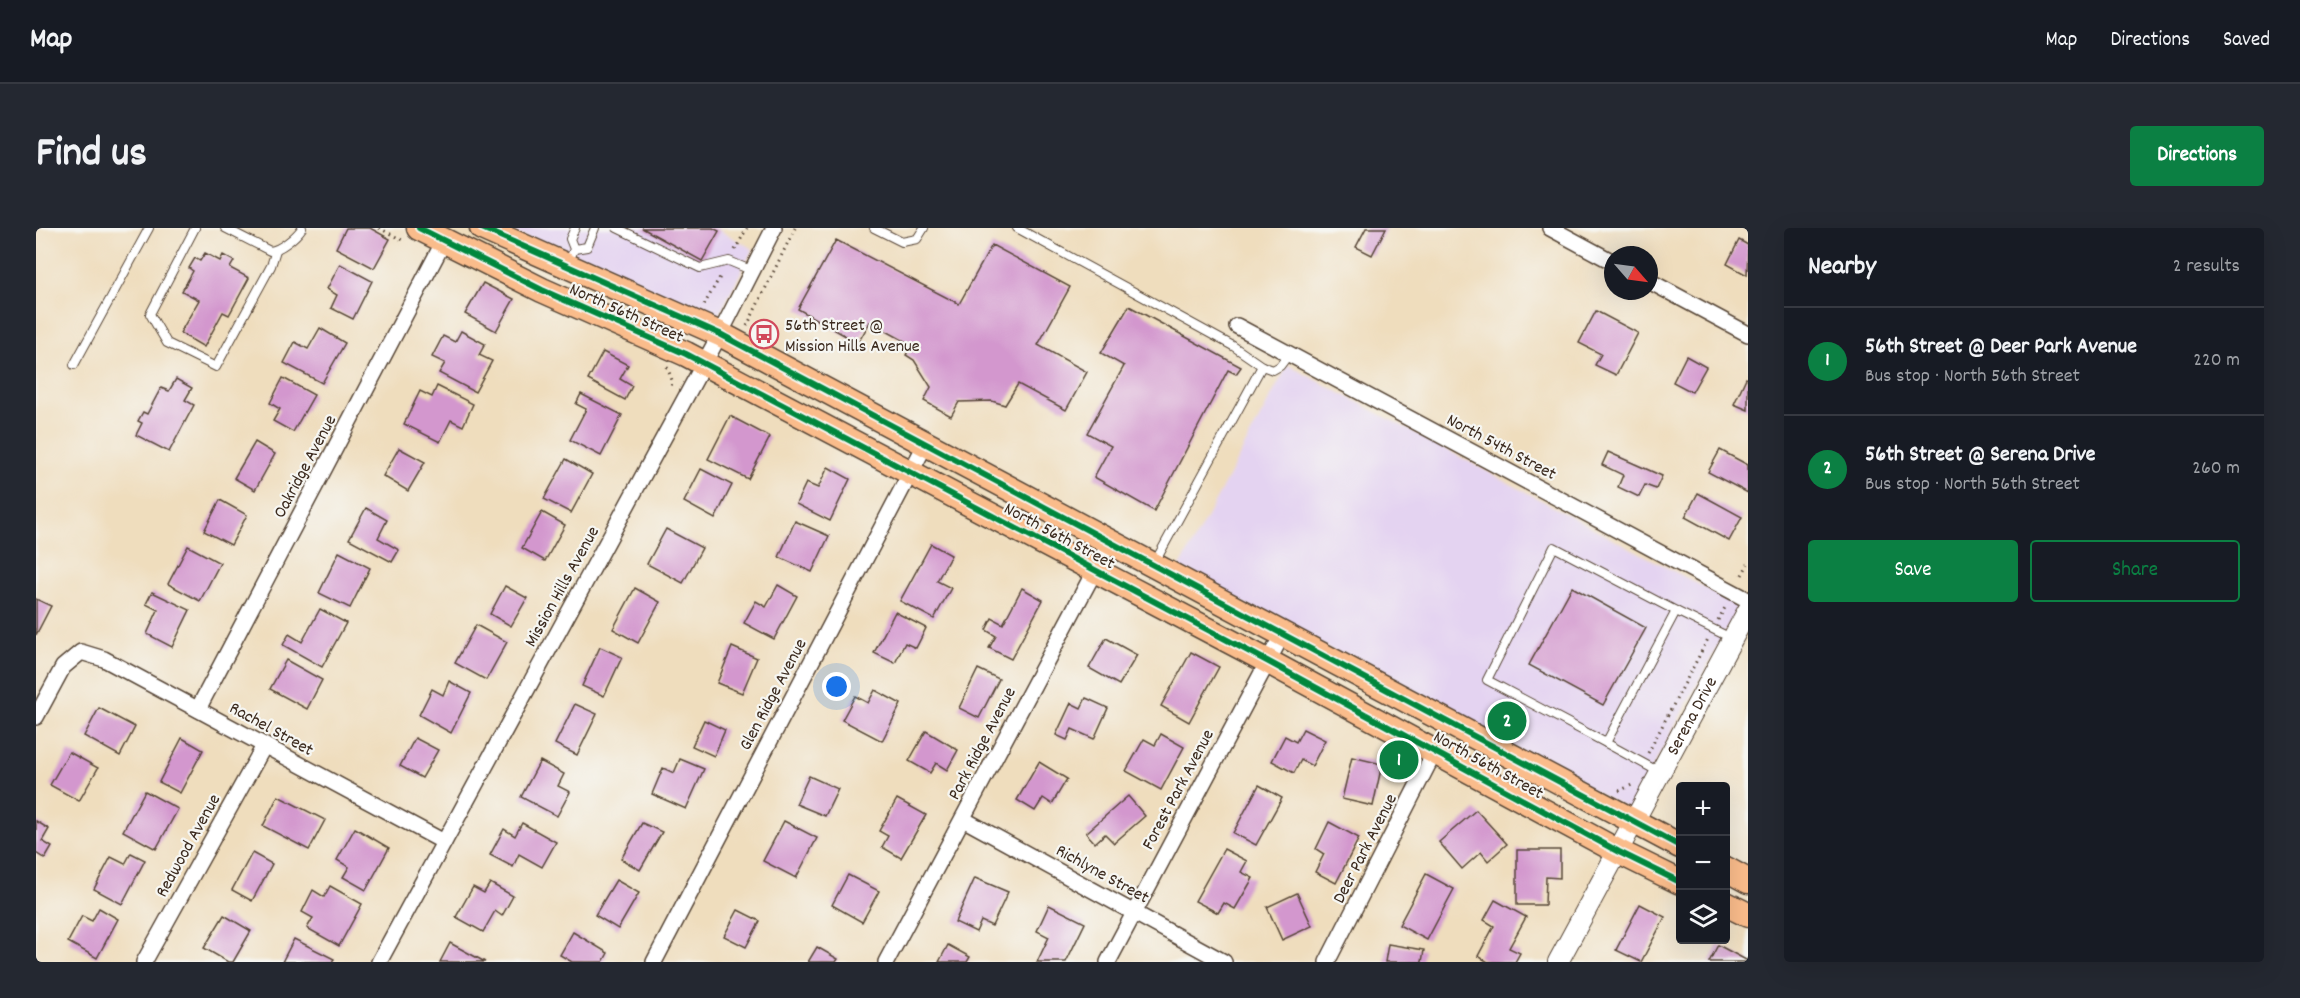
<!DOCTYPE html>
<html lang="en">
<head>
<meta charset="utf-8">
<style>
	:root { --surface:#171b24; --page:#242831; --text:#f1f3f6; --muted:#9ea1a6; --line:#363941; --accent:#0b8043 }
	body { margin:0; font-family:Dekko,sans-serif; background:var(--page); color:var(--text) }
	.controls { position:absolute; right:18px; bottom:18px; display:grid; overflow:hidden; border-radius:6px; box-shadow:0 6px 24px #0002 }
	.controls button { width:54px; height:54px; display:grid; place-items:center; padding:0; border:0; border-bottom:2px solid var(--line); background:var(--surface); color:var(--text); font:30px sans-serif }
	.compass { position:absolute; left:1568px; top:18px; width:54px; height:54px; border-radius:50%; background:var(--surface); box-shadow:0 6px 24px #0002; rotate:118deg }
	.you { position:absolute; left:801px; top:459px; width:21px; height:21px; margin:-15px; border:4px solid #fff; border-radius:50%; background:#1a73e8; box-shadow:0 0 0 9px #1a73e833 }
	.badge { display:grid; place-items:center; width:39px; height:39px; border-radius:50%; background:var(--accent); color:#fff; font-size:20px; font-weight:700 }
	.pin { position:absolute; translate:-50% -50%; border:3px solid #fff; box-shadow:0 2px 6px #0006 }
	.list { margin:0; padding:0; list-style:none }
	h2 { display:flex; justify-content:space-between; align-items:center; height:78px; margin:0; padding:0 24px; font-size:26px }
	h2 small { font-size:20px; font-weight:400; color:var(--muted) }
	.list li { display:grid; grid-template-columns:39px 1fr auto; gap:18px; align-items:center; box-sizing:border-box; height:108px; padding:0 24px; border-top:2px solid var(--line) }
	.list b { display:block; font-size:22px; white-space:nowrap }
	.list p { margin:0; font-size:20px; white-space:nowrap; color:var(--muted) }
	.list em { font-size:20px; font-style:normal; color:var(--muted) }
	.actions { display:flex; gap:12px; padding:18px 24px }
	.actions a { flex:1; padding:14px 0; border:2px solid var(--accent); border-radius:6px; text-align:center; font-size:21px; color:var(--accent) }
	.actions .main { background:var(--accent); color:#fff }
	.icon { flex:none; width:33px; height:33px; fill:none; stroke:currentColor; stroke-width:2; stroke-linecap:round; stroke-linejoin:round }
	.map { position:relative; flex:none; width:1712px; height:734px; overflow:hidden; border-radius:6px }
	header { display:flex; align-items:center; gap:36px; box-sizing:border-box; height:84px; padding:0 30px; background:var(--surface); border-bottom:2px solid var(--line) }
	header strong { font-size:28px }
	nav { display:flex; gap:33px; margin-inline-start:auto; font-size:21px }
	.intro { display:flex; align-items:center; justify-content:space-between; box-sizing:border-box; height:144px; padding:0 36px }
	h1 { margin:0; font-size:42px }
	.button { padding:15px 27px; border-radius:6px; background:var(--accent); color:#fff; font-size:21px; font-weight:700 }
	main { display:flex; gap:36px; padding:0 36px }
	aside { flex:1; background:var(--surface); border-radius:6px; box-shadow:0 6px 24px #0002 }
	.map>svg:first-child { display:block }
	.built { fill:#e4d3f1 }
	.building { fill:#d397ce }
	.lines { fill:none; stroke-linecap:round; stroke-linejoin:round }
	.service-casing { stroke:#564536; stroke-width:10 }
	.minor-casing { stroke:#564536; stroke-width:18 }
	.tertiary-casing { stroke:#564536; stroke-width:22 }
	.primary-casing { stroke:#564536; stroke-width:27 }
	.path { stroke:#564536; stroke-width:3; stroke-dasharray:1.5 4.5; stroke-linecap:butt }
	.service { stroke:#fff; stroke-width:8 }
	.minor { stroke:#fff; stroke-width:15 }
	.tertiary { stroke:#fff; stroke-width:20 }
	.primary { stroke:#fabc8b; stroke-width:24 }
	.cycleway-casing { stroke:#f6f6f2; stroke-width:10 }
	.cycleway { stroke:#00873e; stroke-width:6 }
	.labels { text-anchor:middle; stroke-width:4.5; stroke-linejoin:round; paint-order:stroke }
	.street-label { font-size:18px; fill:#3b2a1e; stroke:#f6f6f2 }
	.poi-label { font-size:18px; fill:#3b2a1e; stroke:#f6f6f2; text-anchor:start }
</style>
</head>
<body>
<header>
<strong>Map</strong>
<nav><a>Map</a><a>Directions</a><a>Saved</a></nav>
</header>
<div class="intro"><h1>Find us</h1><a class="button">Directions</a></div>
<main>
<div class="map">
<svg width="1712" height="734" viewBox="0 0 1712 734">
	<rect width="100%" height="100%" fill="#f6f6f2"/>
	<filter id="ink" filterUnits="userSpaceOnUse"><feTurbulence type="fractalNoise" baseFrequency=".0167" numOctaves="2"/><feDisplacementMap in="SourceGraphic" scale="12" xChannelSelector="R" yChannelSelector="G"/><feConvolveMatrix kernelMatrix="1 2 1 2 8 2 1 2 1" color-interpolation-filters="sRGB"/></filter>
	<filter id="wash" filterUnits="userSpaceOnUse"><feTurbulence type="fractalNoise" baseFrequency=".008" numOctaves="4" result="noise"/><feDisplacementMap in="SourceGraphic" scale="24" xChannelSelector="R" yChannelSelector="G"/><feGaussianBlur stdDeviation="1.35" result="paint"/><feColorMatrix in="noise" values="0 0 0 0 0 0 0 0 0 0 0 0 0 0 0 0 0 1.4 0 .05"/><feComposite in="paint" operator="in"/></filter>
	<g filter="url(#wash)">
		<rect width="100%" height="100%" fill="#efddbd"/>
		<g class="built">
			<polygon points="468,0 679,0 717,21 679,94"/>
			<polygon points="1252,137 1703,378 1594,582 1143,341"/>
		</g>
		<g id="blocks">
			<g class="building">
				<polygon points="310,0 334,0 354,11 338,40 300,20"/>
				<polygon points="606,0 677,0 683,3 666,33"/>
				<polygon points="1330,0 1350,0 1336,27 1320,19"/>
				<polygon points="800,12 923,76 956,17 1034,59 1002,117 1051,144 1030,182 982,156 969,177 956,173 923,174 915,188 888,173 895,159 878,132 870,127 876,117 834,94 822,115 762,81"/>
				<polygon points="1703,12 1712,17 1711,47 1691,36"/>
				<polygon points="169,25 184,33 187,27 198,33 194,40 213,50 193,87 187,84 168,119 144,105 163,72 146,63 157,43 153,40 159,30 164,33"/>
				<polygon points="304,36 336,53 317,91 295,80 301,67 291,61"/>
				<polygon points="447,55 478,71 460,103 429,86"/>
				<polygon points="1093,78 1205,139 1200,146 1192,142 1118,283 1058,249 1075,218 1051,205 1088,138 1065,125"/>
				<polygon points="1560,83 1602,105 1580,147 1559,137 1565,126 1543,115"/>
				<polygon points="284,100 309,115 286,155 248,135 259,114 272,121"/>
				<polygon points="425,103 449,116 443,127 456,133 439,164 403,145 409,135 396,129 407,108 419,114"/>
				<polygon points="567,124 592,137 584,151 596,158 589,172 552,152"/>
				<polygon points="1650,128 1670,139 1656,164 1637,154"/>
				<polygon points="247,150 278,167 257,204 237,193 244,181 234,175"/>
				<polygon points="1710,150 1712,151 1712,182 1698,176"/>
				<polygon points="140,151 156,160 149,172 158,177 133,224 100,207 106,195 102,193 107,184 111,186 125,160 133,163"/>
				<polygon points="401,158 437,176 427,198 415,192 404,214 368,196 384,163 396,169"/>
				<polygon points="545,166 586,187 565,228 534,212 550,181 540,176"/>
				<polygon points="694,188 734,209 712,251 672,231"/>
				<polygon points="219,214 239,226 219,262 198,250"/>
				<polygon points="363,220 389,234 372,263 347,248"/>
				<polygon points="1684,222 1712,237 1712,265 1672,244"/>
				<polygon points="1572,224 1626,248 1620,261 1609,257 1603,269 1582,259 1587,247 1566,237"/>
				<polygon points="530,231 556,246 535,285 508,271"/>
				<polygon points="792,239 814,251 794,293 760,276 770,255 782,260"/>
				<polygon points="665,241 696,257 679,291 648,274"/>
				<polygon points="1662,265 1706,289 1693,313 1649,289"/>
				<polygon points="184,272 211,287 195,317 168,303"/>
				<polygon points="330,280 351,292 342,310 363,322 356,334 313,311"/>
				<polygon points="506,284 529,297 509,333 486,320"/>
				<polygon points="759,293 793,308 776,344 743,329"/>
				<polygon points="630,301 666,320 647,355 611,336"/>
				<polygon points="895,316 915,327 901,353 915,360 898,391 864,373"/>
				<polygon points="152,318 184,335 164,373 132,356"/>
				<polygon points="303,324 334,340 314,380 283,365"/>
				<polygon points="742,357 761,368 738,411 708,395 720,373 730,379"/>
				<polygon points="469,358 491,370 475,398 454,386"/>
				<polygon points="1536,359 1610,400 1567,477 1493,437"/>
				<polygon points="599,360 624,374 602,415 577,401"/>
				<polygon points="986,360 1007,372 975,431 953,420 960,408 950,402 956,390 967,396"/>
				<polygon points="116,364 154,382 136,419 111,406 122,382 110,376"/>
				<polygon points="0,371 15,378 0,407"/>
				<polygon points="284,381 310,395 286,439 247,417 253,406 266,414"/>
				<polygon points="859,384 890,400 880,420 869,415 859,435 838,425"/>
				<polygon points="440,397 471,414 450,452 419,435"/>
				<polygon points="1070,410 1101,427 1083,457 1053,440"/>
				<polygon points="564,419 586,429 568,468 546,458"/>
				<polygon points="696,419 721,430 706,465 681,455"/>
				<polygon points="1155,424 1183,439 1153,494 1125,478"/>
				<polygon points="250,432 286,452 271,481 234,461"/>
				<polygon points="942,441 963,451 943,490 923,480"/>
				<polygon points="413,453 435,465 415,505 383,487 396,461 407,467"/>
				<polygon points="839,462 865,476 846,513 806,492 819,468 832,475"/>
				<polygon points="1050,470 1072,480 1058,511 1036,501 1031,512 1020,507 1035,475 1045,480"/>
				<polygon points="539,476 561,486 541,527 519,516"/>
				<polygon points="63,480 99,499 84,528 48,508"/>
				<polygon points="668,492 689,502 678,528 656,518"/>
				<polygon points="1267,501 1289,512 1276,538 1265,532 1258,545 1236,533 1249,508 1260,514"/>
				<polygon points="890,503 922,522 911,542 900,535 894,545 873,533"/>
				<polygon points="1125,506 1148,519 1125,562 1090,543 1108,511 1119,517"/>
				<polygon points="146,510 167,522 144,565 123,554"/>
				<polygon points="379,510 402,522 386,550 364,538"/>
				<polygon points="33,524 62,540 43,573 14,557"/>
				<polygon points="1316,529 1346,536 1337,578 1306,571"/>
				<polygon points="644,531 668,541 650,581 616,566 627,540 638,545"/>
				<polygon points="504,533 528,546 522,558 534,564 521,588 485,569"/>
				<polygon points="1003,534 1031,551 1016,576 1007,570 999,583 981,572"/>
				<polygon points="773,548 802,561 789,588 760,576"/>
				<polygon points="1223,557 1246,570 1220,617 1197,605"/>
				<polygon points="109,563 142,581 120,621 87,603"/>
				<polygon points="242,568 289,592 273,622 227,598"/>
				<polygon points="1092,568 1109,588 1078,615 1069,606 1059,615 1050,605"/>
				<polygon points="861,571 890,587 865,630 846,619 852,608 843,603"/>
				<polygon points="1440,582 1471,616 1452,633 1445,624 1426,641 1403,614"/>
				<polygon points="0,593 13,601 6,613 16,619 9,631 0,625"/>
				<polygon points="748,593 781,610 760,650 727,633"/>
				<polygon points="1293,594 1323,610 1300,655 1279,644 1288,626 1280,621"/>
				<polygon points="486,595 520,614 506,639 483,626 477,639 454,627 468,601 479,608"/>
				<polygon points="606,595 626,604 604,642 585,631"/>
				<polygon points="319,600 353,620 330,662 307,649 313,639 301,632"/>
				<polygon points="1188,621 1211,633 1205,644 1217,650 1199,681 1188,675 1182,685 1159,673"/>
				<polygon points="1481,622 1524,622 1524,650 1510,649 1509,677 1481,677"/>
				<polygon points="95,625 109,632 86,676 58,661 75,629 89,636"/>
				<polygon points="216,625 236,636 216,673 196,662"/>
				<polygon points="1390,646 1418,661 1391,712 1363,697"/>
				<polygon points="812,647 843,663 826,694 796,677"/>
				<polygon points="939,650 972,664 956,698 945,693 940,704 919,694"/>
				<polygon points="580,652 603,665 582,701 559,687"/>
				<polygon points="454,655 477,668 466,688 459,683 447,704 420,689 437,659 448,665"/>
				<polygon points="294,658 326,676 303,718 271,700 277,690 266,684 277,662 288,669"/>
				<polygon points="1261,665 1276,698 1246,712 1231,679"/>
				<polygon points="1459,672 1490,689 1473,720 1484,725 1479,734 1452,734 1442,728 1458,698 1448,692"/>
				<polygon points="1604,676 1629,689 1605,734 1580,722"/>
				<polygon points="1013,677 1049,695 1030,734 1001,734 1013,709 1001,703"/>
				<polygon points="63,680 82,691 61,730 32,714 46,688 56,693"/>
				<polygon points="702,682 724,693 710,719 688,708"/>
				<polygon points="188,687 215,703 197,734 192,734 168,720"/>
				<polygon points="537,704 572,725 567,734 536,734 524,727"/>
				<polygon points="258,711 298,731 296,734 246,734"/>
				<polygon points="414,715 449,734 404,734"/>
				<polygon points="1352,716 1388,722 1386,734 1349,734"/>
				<polygon points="912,717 934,729 931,734 903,734"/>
				<polygon points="1682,717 1712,733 1712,734 1673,734"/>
				<polygon points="781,719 802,731 800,734 772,734"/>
			</g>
		</g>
	</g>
	<g filter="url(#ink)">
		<use href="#blocks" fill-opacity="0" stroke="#564536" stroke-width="1.5"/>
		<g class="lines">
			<g class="service-casing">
				<g id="service">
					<polyline points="159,0 114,86 131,115 180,139 235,38 240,22"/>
					<path d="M189,0L234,23C244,22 260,9 266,0"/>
					<polyline points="581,0 664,40 693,33 717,43"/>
					<polyline points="838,0 866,14 881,11 888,0"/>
					<polyline points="981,0 1197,118 1226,138 1237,142 1244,138 1253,126"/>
					<polyline points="538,21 551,19 559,0"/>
					<polyline points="533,34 538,21 534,11 539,0"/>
					<polyline points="38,137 113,0"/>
					<polyline points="1119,334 1226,138"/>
					<polyline points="1570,515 1451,452 1518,319 1640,383"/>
					<polyline points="1625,545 1570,515 1640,383 1695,410"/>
				</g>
			</g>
			<g class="minor-casing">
				<g id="minor">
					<polyline points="1514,0 1577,34"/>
					<polyline points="1613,53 1712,106"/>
					<polyline points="1201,98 1712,372"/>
					<polyline points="162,481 408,13"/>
					<polyline points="0,489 27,439 45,424 68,431 408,614"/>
					<polyline points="927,591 1188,734"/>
					<polyline points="108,734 228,518"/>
					<polyline points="343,734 684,106 738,0"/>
					<polyline points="618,734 889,217"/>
					<polyline points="850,734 1074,314"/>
					<polyline points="1072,734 1246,407"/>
					<polyline points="1291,734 1399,523"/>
				</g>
			</g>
			<g class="tertiary-casing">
				<g id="tertiary">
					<path id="s1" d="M1522,734L1712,382"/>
				</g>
			</g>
			<g class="primary-casing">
				<g id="primary">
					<polyline points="383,0 506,62 650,126 1231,433 1583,624 1644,654"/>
					<polyline points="446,0 684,106 1644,618"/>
					<polyline points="1690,641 1712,653"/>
					<polyline points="1690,676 1712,687"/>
				</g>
			</g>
			<g class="path">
				<polyline points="343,0 368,13"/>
				<polyline points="699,22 711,0"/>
				<polyline points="668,77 684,49"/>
				<polyline points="711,98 759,0"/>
				<polyline points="631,139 636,152 635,161"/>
				<polyline points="1706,347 1712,336"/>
				<polyline points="1682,392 1690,378"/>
				<polyline points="1612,525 1672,411"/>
				<polyline points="1583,563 1596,557"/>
			</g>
			<use href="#service" class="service"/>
			<use href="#minor" class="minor"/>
			<use href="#tertiary" class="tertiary"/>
			<use href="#primary" class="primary"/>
			<g class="cycleway-casing">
				<g id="cycleway">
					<polyline points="383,0 506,62 650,126 1231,433 1583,624 1644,654"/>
					<polyline points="446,0 684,106 1644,618"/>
				</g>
			</g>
			<use href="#cycleway" class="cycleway"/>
		</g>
	</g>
	<defs>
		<g id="bus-ring" transform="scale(1.5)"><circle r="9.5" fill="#f6f6f2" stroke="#d1495b" stroke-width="1.5"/><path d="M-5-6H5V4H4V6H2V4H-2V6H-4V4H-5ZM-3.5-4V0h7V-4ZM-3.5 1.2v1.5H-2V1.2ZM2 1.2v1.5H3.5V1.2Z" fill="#d1495b"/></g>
	</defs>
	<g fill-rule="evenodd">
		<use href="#bus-ring" x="728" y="106"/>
	</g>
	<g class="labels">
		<g class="street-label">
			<text transform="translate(591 84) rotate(24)" y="6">North 56th Street</text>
			<text transform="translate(1466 218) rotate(28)" y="6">North 54th Street</text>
			<text transform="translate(268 238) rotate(-62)" y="6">Oakridge Avenue</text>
			<text transform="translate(1024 307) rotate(28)" y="6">North 56th Street</text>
			<text transform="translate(525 358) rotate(-61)" y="6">Mission Hills Avenue</text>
			<text transform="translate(736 466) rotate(-62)" y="6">Glen Ridge Avenue</text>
			<text dy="6" stroke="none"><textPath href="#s1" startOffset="280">Serena Drive</textPath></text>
			<text transform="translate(236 500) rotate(29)" y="6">Rachel Street</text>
			<text transform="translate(945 515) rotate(-62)" y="6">Park Ridge Avenue</text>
			<text transform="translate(1453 536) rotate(29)" y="6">North 56th Street</text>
			<text transform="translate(1141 561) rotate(-62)" y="6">Forest Park Avenue</text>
			<text transform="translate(151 617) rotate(-61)" y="6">Redwood Avenue</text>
			<text transform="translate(1328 620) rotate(-63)" y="6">Deer Park Avenue</text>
			<text transform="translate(1067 645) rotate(29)" y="6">Richlyne Street</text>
		</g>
		<g class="poi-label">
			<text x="749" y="102">56th Street @<tspan x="749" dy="21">Mission Hills Avenue</tspan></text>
		</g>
	</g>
</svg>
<div class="controls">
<button>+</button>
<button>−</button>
<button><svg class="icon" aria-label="layers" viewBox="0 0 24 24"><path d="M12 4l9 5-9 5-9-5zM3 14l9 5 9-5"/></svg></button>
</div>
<svg class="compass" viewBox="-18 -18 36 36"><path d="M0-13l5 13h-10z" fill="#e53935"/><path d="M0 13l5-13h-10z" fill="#9ea1a6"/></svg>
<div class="you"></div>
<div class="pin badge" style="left:1363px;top:532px">1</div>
<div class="pin badge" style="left:1471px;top:493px">2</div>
</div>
<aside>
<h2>Nearby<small>2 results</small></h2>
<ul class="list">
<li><span class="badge">1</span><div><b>56th Street @ Deer Park Avenue</b><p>Bus stop · North 56th Street</p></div><em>220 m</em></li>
<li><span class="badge">2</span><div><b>56th Street @ Serena Drive</b><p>Bus stop · North 56th Street</p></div><em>260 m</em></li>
</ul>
<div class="actions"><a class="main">Save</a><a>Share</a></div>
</aside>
</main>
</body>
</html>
